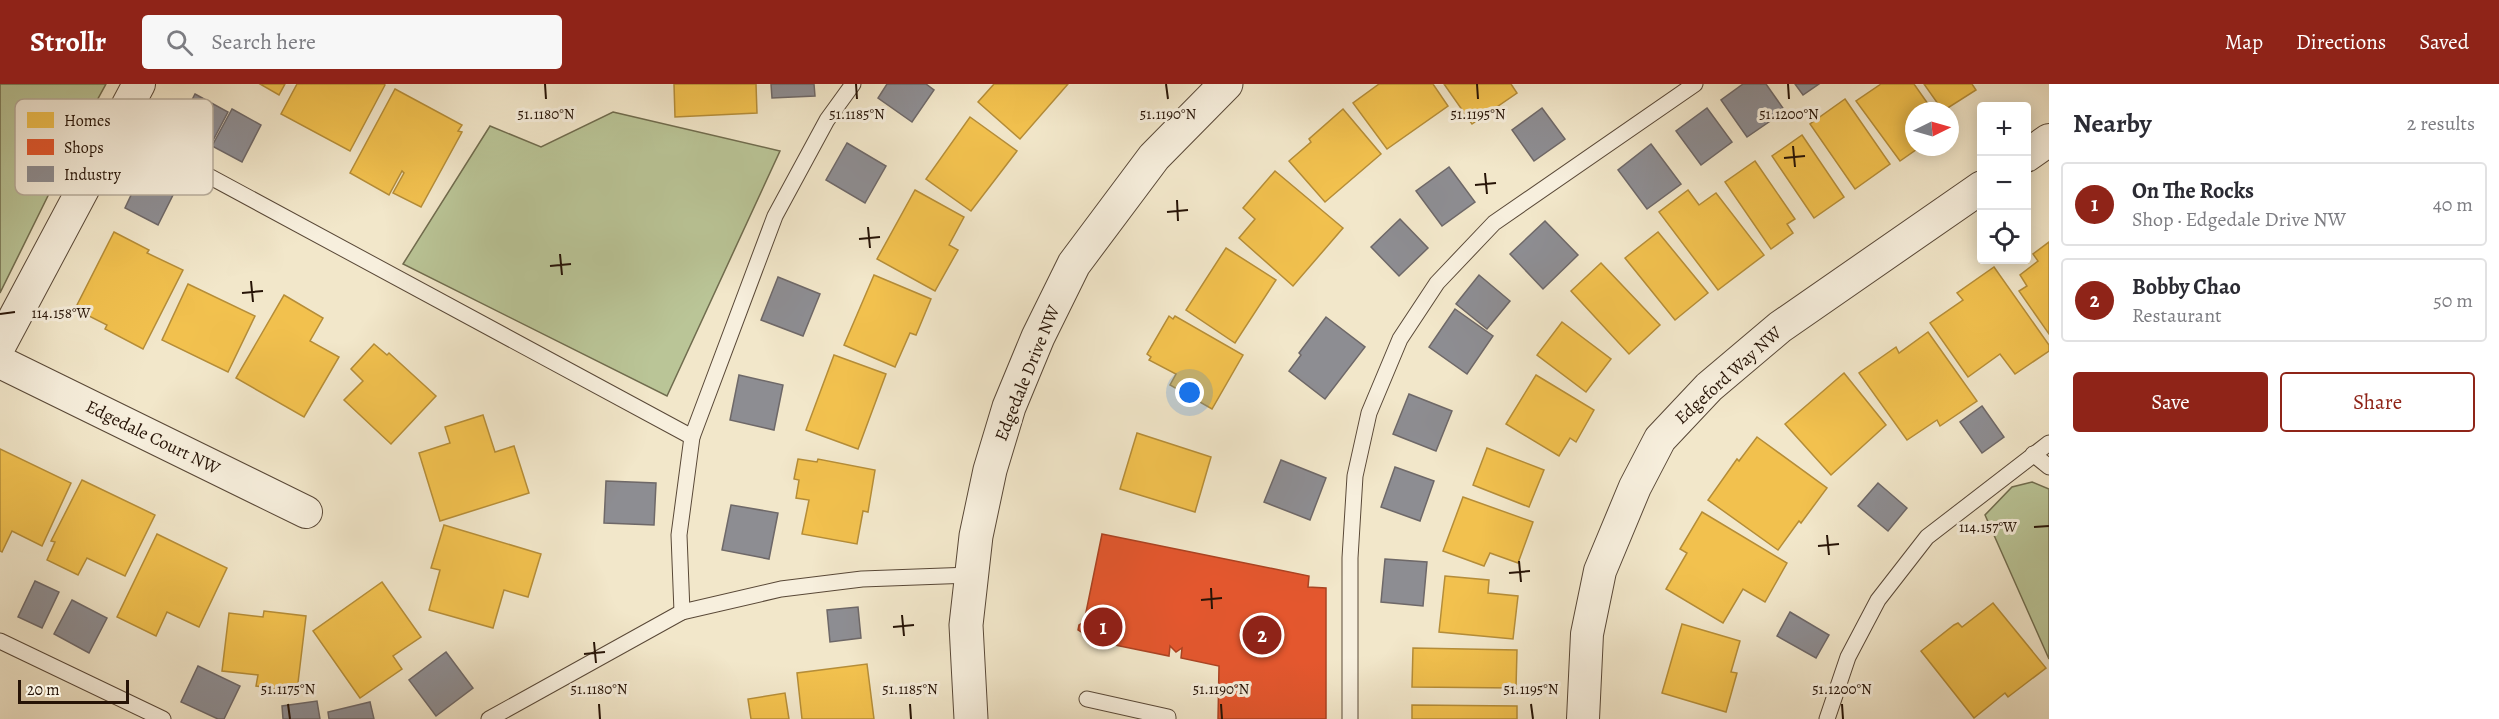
<!DOCTYPE html>
<html lang="en">
<head>
<meta charset="utf-8">
<style>
	:root { --surface:#fff; --page:#f7f7f7; --text:#2b2b33; --muted:#7c7c81; --line:#e1e1e2; --accent:#8f2418 }
	body { margin:0; font-family:Alegreya,serif; background:var(--page); color:var(--text) }
	.controls { position:absolute; right:18px; top:18px; display:grid; overflow:hidden; border-radius:6px; box-shadow:0 3px 15px #0003 }
	.controls button { width:54px; height:54px; display:grid; place-items:center; padding:0; border:0; border-bottom:2px solid var(--line); background:var(--surface); color:var(--text); font:30px sans-serif }
	.compass { position:absolute; left:1905px; top:18px; width:54px; height:54px; border-radius:50%; background:var(--surface); box-shadow:0 3px 15px #0003; rotate:85deg }
	.scale { position:absolute; left:18px; bottom:15px; width:111px; box-sizing:border-box; padding-left:6px; border:3px solid #261306; border-top:0; font-size:16px; line-height:21px; white-space:nowrap; color:#261306; -webkit-text-stroke:4px #f7efdd; paint-order:stroke }
	.you { position:absolute; left:1190px; top:309px; width:21px; height:21px; margin:-15px; border:4px solid #fff; border-radius:50%; background:#1a73e8; box-shadow:0 0 0 9px #1a73e833 }
	.badge { display:grid; place-items:center; width:39px; height:39px; border-radius:50%; background:var(--accent); color:#fff; font-size:20px; font-weight:700 }
	.pin { position:absolute; translate:-50% -50%; border:3px solid #fff; box-shadow:0 2px 6px #0006 }
	.list { margin:0; padding:0; list-style:none }
	h2 { display:flex; justify-content:space-between; align-items:center; height:78px; margin:0; padding:0 24px; font-size:26px }
	h2 small { font-size:20px; font-weight:400; color:var(--muted) }
	.list li { display:grid; grid-template-columns:39px 1fr auto; gap:18px; align-items:center; box-sizing:border-box; height:84px; margin:0 12px 12px; padding:0 12px; border:2px solid var(--line); border-radius:6px }
	.list b { display:block; font-size:22px; white-space:nowrap }
	.list p { margin:0; font-size:20px; white-space:nowrap; color:var(--muted) }
	.list em { font-size:20px; font-style:normal; color:var(--muted) }
	.actions { display:flex; gap:12px; padding:18px 24px }
	.actions a { flex:1; padding:14px 0; border:2px solid var(--accent); border-radius:6px; text-align:center; font-size:21px; color:var(--accent) }
	.actions .main { background:var(--accent); color:#fff }
	.icon { flex:none; width:33px; height:33px; fill:none; stroke:currentColor; stroke-width:2; stroke-linecap:round; stroke-linejoin:round }
	.map { position:relative; flex:none; width:2049px; height:635px; overflow:hidden }
	header { display:flex; align-items:center; gap:36px; box-sizing:border-box; height:84px; padding:0 30px; background:var(--accent); color:#fff }
	header strong { font-size:28px }
	nav { display:flex; gap:33px; margin-inline-start:auto; font-size:21px }
	.search { width:420px; height:54px; background:var(--page); display:flex; align-items:center; gap:15px; box-sizing:border-box; padding:0 21px; border-radius:6px; color:var(--muted); font-size:22px }
	main { display:flex }
	aside { flex:1; background:var(--surface) }
	.map>svg:first-child { display:block }
	.green { fill:#bac597; stroke:#706c4e; stroke-width:1.5 }
	.homes { fill:#f2c14e; stroke:#b58d38; stroke-width:1.5 }
	.shops { fill:#e4572e; stroke:#ab4322; stroke-width:1.5 }
	.industry { fill:#8d8d92; stroke:#6e6868; stroke-width:1.5 }
	.lines { fill:none; stroke-linecap:round; stroke-linejoin:round }
	.service-casing { stroke:#594837; stroke-width:17 }
	.minor-casing { stroke:#594837; stroke-width:34 }
	.tertiary-casing { stroke:#594837; stroke-width:35 }
	.service { stroke:#f7efdd; stroke-width:15 }
	.minor { stroke:#f7efdd; stroke-width:32 }
	.tertiary { stroke:#f7efdd; stroke-width:33 }
	.ticks { fill:none; stroke:#261306; stroke-width:2 }
	.labels { text-anchor:middle; stroke-width:6; stroke-linejoin:round; paint-order:stroke }
	.street-label { font-size:18px; fill:#261306; stroke:#f7efdd }
	.key { fill:#f7efdd; stroke:#b8ad9c; stroke-width:1.5 }
	.key-label { font-size:16px; fill:#261306 }
	.ticks-label { font-size:15px; text-anchor:middle; fill:#261306; stroke:#f7efdd; stroke-width:6; stroke-linejoin:round; paint-order:stroke }
</style>
</head>
<body>
<header>
<strong>Strollr</strong>
<div class="search"><svg class="icon" aria-label="search" viewBox="0 0 24 24"><circle cx="10" cy="10" r="6"/><path d="M15 15l6 6"/></svg>Search here</div>
<nav><a>Map</a><a>Directions</a><a>Saved</a></nav>
</header>
<main>
<div class="map">
<svg width="2049" height="635" viewBox="0 0 2049 635">
	<rect width="100%" height="100%" fill="#f2e7ca"/>
	<filter id="stains"><feTurbulence type="fractalNoise" baseFrequency=".00333" numOctaves="4"/><feColorMatrix values="0 0 0 0 .2 0 0 0 0 .09 0 0 0 0 .02 0 0 0 .5 -.17"/></filter>
	<radialGradient id="worn" r=".72"><stop offset=".6" stop-color="#630" stop-opacity="0"/><stop offset="1" stop-color="#630" stop-opacity=".3"/></radialGradient>
	<g class="green">
		<polygon points="0,0 106,0 78,51 0,209"/>
		<polygon points="613,28 780,67 667,312 403,180 490,42 541,63"/>
		<polygon points="2032,398 2049,405 2049,575 1985,431 2012,403"/>
	</g>
	<g class="homes">
		<polygon points="260,0 285,0 279,11"/>
		<polygon points="297,0 384,0 385,1 350,67 281,30"/>
		<polygon points="674,0 756,0 757,29 675,33"/>
		<polygon points="994,0 1068,0 1020,55 978,18"/>
		<polygon points="1379,0 1433,0 1448,22 1387,65 1353,19"/>
		<polygon points="1444,0 1511,0 1517,9 1472,40"/>
		<polygon points="1881,0 1914,0 1933,27 1914,27 1914,63 1920,63 1900,77 1856,17"/>
		<polygon points="1924,0 1972,0 1976,6 1943,27"/>
		<polygon points="395,5 462,41 458,47 462,48 421,123 393,109 404,89 402,87 389,111 350,89"/>
		<polygon points="1845,15 1890,80 1855,105 1810,40"/>
		<polygon points="1343,25 1381,70 1325,118 1289,77 1311,58 1309,55"/>
		<polygon points="970,33 1017,67 971,127 926,95"/>
		<polygon points="1802,51 1844,113 1814,134 1772,72"/>
		<polygon points="1755,77 1795,135 1787,140 1793,149 1771,165 1725,98"/>
		<polygon points="1275,87 1343,144 1293,202 1239,154 1255,135 1243,124"/>
		<polygon points="915,106 964,133 949,161 958,166 935,207 877,175"/>
		<polygon points="1688,106 1699,121 1716,109 1764,171 1718,206 1659,128"/>
		<polygon points="114,148 149,166 147,169 183,186 143,265 105,245 107,241 75,225"/>
		<polygon points="1658,148 1708,209 1675,236 1625,174"/>
		<polygon points="2049,158 2049,250 2019,207 2027,202 2020,191 2038,177 2033,170"/>
		<polygon points="1226,164 1276,196 1235,259 1186,226"/>
		<polygon points="1601,179 1660,241 1629,270 1571,207"/>
		<polygon points="1994,183 2049,261 2049,267 2015,290 2000,270 1968,293 1930,239 1963,216 1957,209"/>
		<polygon points="874,191 931,215 916,251 910,249 895,283 844,261"/>
		<polygon points="188,200 255,232 228,288 162,256"/>
		<polygon points="284,211 323,234 310,257 339,273 304,333 236,294"/>
		<polygon points="1169,232 1173,235 1175,232 1243,271 1212,325 1170,301 1176,290 1149,276 1151,273 1147,270"/>
		<polygon points="1562,238 1611,275 1586,308 1537,271"/>
		<polygon points="1928,248 1977,317 1940,342 1937,336 1907,356 1859,289 1896,263 1899,269"/>
		<polygon points="374,260 387,271 389,269 436,312 391,360 344,316 363,297 351,285"/>
		<polygon points="834,271 886,290 858,365 806,346"/>
		<polygon points="1844,289 1886,341 1831,391 1785,340"/>
		<polygon points="1536,291 1594,326 1576,358 1570,354 1559,372 1506,340"/>
		<polygon points="483,331 495,368 514,362 529,409 440,437 419,369 450,359 445,343"/>
		<polygon points="1137,349 1211,373 1195,428 1120,405"/>
		<polygon points="1757,353 1827,404 1801,439 1799,437 1778,466 1708,416 1737,375 1739,377"/>
		<polygon points="1487,364 1544,386 1529,423 1473,401"/>
		<polygon points="0,365 71,399 42,462 12,447 2,468 0,467"/>
		<polygon points="798,375 817,378 818,375 875,386 868,428 863,427 857,460 802,450 809,416 796,414 799,396 794,395"/>
		<polygon points="82,396 155,431 125,492 87,474 78,491 47,476 55,458 51,457"/>
		<polygon points="1463,413 1533,438 1518,479 1490,469 1484,482 1443,467"/>
		<polygon points="1702,428 1787,479 1765,518 1743,505 1723,539 1666,505 1687,469 1680,465"/>
		<polygon points="444,441 541,470 528,513 504,506 493,544 429,526 440,486 431,484"/>
		<polygon points="157,450 227,484 199,543 167,528 156,552 117,533"/>
		<polygon points="1445,492 1489,496 1488,509 1518,512 1513,555 1439,548"/>
		<polygon points="382,498 421,553 393,572 402,585 360,614 313,547"/>
		<polygon points="1993,519 2046,584 2008,613 2005,609 1974,634 1921,567 1954,541 1958,539 1962,543"/>
		<polygon points="264,527 306,532 297,607 256,602 258,591 222,587 229,529 263,533"/>
		<polygon points="1682,540 1740,557 1731,588 1737,589 1726,628 1662,609"/>
		<polygon points="1413,564 1517,566 1516,604 1412,603"/>
		<polygon points="867,580 874,635 802,635 797,589"/>
		<polygon points="785,609 789,635 751,635 748,615"/>
		<polygon points="1412,621 1517,622 1517,635 1412,635"/>
	</g>
	<polygon class="shops" points="1102,450 1309,492 1308,503 1326,504 1326,635 1218,635 1219,582 1181,574 1182,564 1176,568 1170,562 1169,572 1090,556 1091,546 1086,551 1078,546 1079,541 1084,538"/>
	<g class="industry">
		<polygon points="771,0 814,0 815,12 772,14"/>
		<polygon points="887,0 926,0 934,6 912,38 878,14"/>
		<polygon points="1743,0 1766,0 1785,27 1747,53 1721,16"/>
		<polygon points="1795,0 1819,0 1803,11"/>
		<polygon points="195,10 228,28 210,62 177,45"/>
		<polygon points="1542,24 1565,55 1534,77 1512,46"/>
		<polygon points="1707,24 1732,58 1701,81 1676,47"/>
		<polygon points="232,25 261,41 242,78 212,62"/>
		<polygon points="847,59 886,82 865,119 826,96"/>
		<polygon points="1651,60 1681,100 1647,125 1618,86"/>
		<polygon points="1449,83 1475,118 1442,142 1416,107"/>
		<polygon points="141,90 175,107 158,141 125,124"/>
		<polygon points="1400,135 1428,164 1399,192 1371,163"/>
		<polygon points="1545,137 1578,171 1543,205 1510,170"/>
		<polygon points="1479,191 1510,217 1487,245 1456,220"/>
		<polygon points="778,193 820,210 803,252 761,236"/>
		<polygon points="1455,225 1493,252 1467,290 1429,263"/>
		<polygon points="1326,233 1365,263 1325,315 1289,287 1301,271 1299,269"/>
		<polygon points="739,291 783,301 774,346 730,336"/>
		<polygon points="1409,310 1452,327 1436,367 1393,350"/>
		<polygon points="1982,322 2004,353 1982,369 1960,338"/>
		<polygon points="1281,376 1326,394 1310,436 1264,418"/>
		<polygon points="1395,383 1434,397 1420,437 1381,423"/>
		<polygon points="606,397 656,399 654,441 604,439"/>
		<polygon points="1878,399 1907,424 1888,447 1858,422"/>
		<polygon points="731,421 778,429 769,475 722,466"/>
		<polygon points="1385,475 1427,478 1423,522 1381,518"/>
		<polygon points="35,497 59,508 42,544 18,533"/>
		<polygon points="72,516 107,534 89,569 54,550"/>
		<polygon points="858,523 861,554 830,558 827,526"/>
		<polygon points="1790,528 1829,551 1816,574 1777,552"/>
		<polygon points="446,568 473,604 436,632 409,596"/>
		<polygon points="198,582 240,602 224,635 218,635 181,618"/>
		<polygon points="317,617 320,635 283,635 282,622"/>
		<polygon points="370,618 374,635 329,635 328,628"/>
	</g>
	<g class="lines">
		<g class="service-casing">
			<g id="service">
				<polyline points="853,0 827,36 775,132 692,353 679,451 682,528 781,505 862,495 971,491"/>
				<polyline points="116,42 692,353"/>
				<polyline points="2033,370 2049,383"/>
				<polyline points="0,557 163,635"/>
				<polyline points="1087,615 1168,633 1168,635"/>
				<polyline points="489,635 682,528"/>
				<polyline points="1350,635 1350,474 1355,392 1369,329 1400,255 1437,199 1494,139 1695,0"/>
				<polyline points="1827,635 1848,573 1878,516 1927,453 2049,359"/>
			</g>
		</g>
		<g class="minor-casing">
			<g id="minor">
				<polyline points="2026,72 2049,56"/>
				<polyline points="0,261 139,0"/>
				<polyline points="0,278 306,428"/>
				<polyline points="1583,635 1587,550 1600,487 1635,403 1660,355 1709,303 1780,243 1982,103"/>
			</g>
		</g>
		<g class="tertiary-casing">
			<polyline id="tertiary" points="971,635 966,541 976,452 990,386 1009,323 1038,253 1074,180 1154,73 1226,0"/>
		</g>
		<use href="#service" class="service"/>
		<use href="#minor" class="minor"/>
		<use href="#tertiary" class="tertiary"/>
	</g>
	<path class="ticks" d="M545,0L546,15M856,0L857,15M1166,0L1168,15M1477,0L1478,15M1788,0L1789,15M1793,62L1795,83M1784,74L1805,72M1485,89L1487,110M1475,101L1496,99M1177,116L1178,137M1167,128L1188,126M868,143L870,164M859,155L880,153M560,170L562,191M550,182L571,180M251,197L253,218M242,209L263,207M0,230L15,228M2034,443L2049,442M1827,451L1829,471M1818,462L1839,460M1519,477L1521,498M1509,489L1530,487M1211,504L1212,525M1201,516L1222,514M902,531L904,552M893,543L914,541M594,558L596,579M584,570L605,568M288,620L290,635M599,620L600,635M910,620L911,635M1221,620L1222,635M1531,620L1533,635M1842,620L1843,635"/>
	<g class="labels">
		<g class="street-label">
			<text transform="translate(1027 289) rotate(-68)" y="6">Edgedale Drive NW</text>
			<text transform="translate(1728 291) rotate(-42)" y="6">Edgeford Way NW</text>
			<text transform="translate(153 353) rotate(26)" y="6">Edgedale Court NW</text>
		</g>
	</g>
	<rect x="15" y="15" width="198" height="96" rx="9" class="key"/>
	<rect x="27" y="28" width="27" height="16" fill="#f2c14e"/>
	<rect x="27" y="55" width="27" height="16" fill="#e4572e"/>
	<rect x="27" y="82" width="27" height="16" fill="#8d8d92"/>
	<g class="key-label">
		<text x="64" y="42">Homes</text>
		<text x="64" y="69">Shops</text>
		<text x="64" y="96">Industry</text>
	</g>
	<g class="ticks-label">
		<text x="546" y="35">51.1180°N</text>
		<text x="857" y="35">51.1185°N</text>
		<text x="1168" y="35">51.1190°N</text>
		<text x="1478" y="35">51.1195°N</text>
		<text x="1789" y="35">51.1200°N</text>
		<text x="61" y="234">114.158°W</text>
		<text x="1988" y="448">114.157°W</text>
		<text x="288" y="610">51.1175°N</text>
		<text x="599" y="610">51.1180°N</text>
		<text x="910" y="610">51.1185°N</text>
		<text x="1221" y="610">51.1190°N</text>
		<text x="1531" y="610">51.1195°N</text>
		<text x="1842" y="610">51.1200°N</text>
	</g>
	<rect width="100%" height="100%" filter="url(#stains)"/>
	<rect width="100%" height="100%" fill="url(#worn)"/>
</svg>
<div class="controls">
<button>+</button>
<button>−</button>
<button><svg class="icon" aria-label="locate" viewBox="0 0 24 24"><circle cx="12" cy="12" r="6"/><path d="M12 2v4M12 18v4M2 12h4M18 12h4"/></svg></button>
</div>
<svg class="compass" viewBox="-18 -18 36 36"><path d="M0-13l5 13h-10z" fill="#e53935"/><path d="M0 13l5-13h-10z" fill="#7c7c81"/></svg>
<div class="scale">20 m</div>
<div class="you"></div>
<div class="pin badge" style="left:1103px;top:543px">1</div>
<div class="pin badge" style="left:1262px;top:551px">2</div>
</div>
<aside>
<h2>Nearby<small>2 results</small></h2>
<ul class="list">
<li><span class="badge">1</span><div><b>On The Rocks</b><p>Shop · Edgedale Drive NW</p></div><em>40 m</em></li>
<li><span class="badge">2</span><div><b>Bobby Chao</b><p>Restaurant</p></div><em>50 m</em></li>
</ul>
<div class="actions"><a class="main">Save</a><a>Share</a></div>
</aside>
</main>
</body>
</html>
